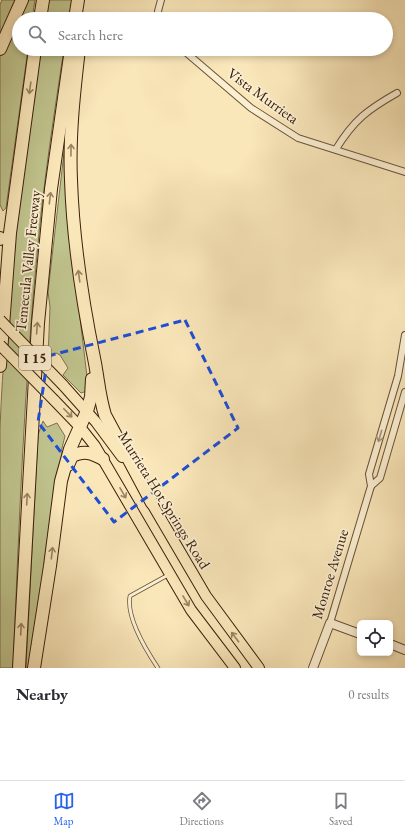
<!DOCTYPE html>
<html lang="en">
<head>
<meta charset="utf-8">
<style>
	:root { --surface:#fff; --page:#f2f2f3; --text:#2b2b33; --muted:#7c7c81; --line:#e1e1e2; --accent:#2563eb }
	body { margin:0; font-family:"EB Garamond",serif; background:var(--page); color:var(--text) }
	.controls { position:absolute; right:12px; bottom:12px; display:grid; overflow:hidden; border-radius:6px; box-shadow:0 2px 6px #0003 }
	.controls button { width:36px; height:36px; display:grid; place-items:center; padding:0; border:0; border-bottom:1px solid var(--line); background:var(--surface); color:var(--text); font:20px sans-serif }
	.list { margin:0; padding:0; list-style:none }
	h2 { display:flex; justify-content:space-between; align-items:center; height:52px; margin:0; padding:0 16px; font-size:17px }
	h2 small { font-size:13px; font-weight:400; color:var(--muted) }
	.icon { flex:none; width:22px; height:22px; fill:none; stroke:currentColor; stroke-width:2; stroke-linecap:round; stroke-linejoin:round }
	.map { position:relative; flex:none; width:405px; height:668px; overflow:hidden }
	.search { position:absolute; background:var(--surface); box-shadow:0 2px 6px #0003; left:12px; right:12px; top:12px; height:44px; display:flex; align-items:center; gap:10px; box-sizing:border-box; padding:0 14px; border-radius:22px; color:var(--muted); font-size:15px }
	.sheet { height:112px; background:var(--surface) }
	nav { display:flex; justify-content:space-around; align-items:center; box-sizing:border-box; height:56px; border-top:1px solid var(--line); background:var(--surface); font-size:11px; color:var(--muted) }
	nav a { display:grid; justify-items:center; gap:2px }
	nav .on { color:var(--accent) }
	.map>svg:first-child { display:block }
	.green { fill:#c0c48e; stroke:#7e724e }
	.lines { fill:none; stroke-linecap:round; stroke-linejoin:round }
	.service-casing { stroke:#6a5238; stroke-width:4.5 }
	.minor-casing { stroke:#6a5238; stroke-width:8 }
	.tertiary-casing { stroke:#6a5238; stroke-width:10 }
	.primary-casing { stroke:#3b200d; stroke-width:12 }
	.motorway-casing { stroke:#3b200d; stroke-width:14 }
	.service { stroke:#fbefd2; stroke-width:3 }
	.minor { stroke:#fbefd2; stroke-width:6 }
	.tertiary { stroke:#fbefd2; stroke-width:8 }
	.primary { stroke:#f9e6b9; stroke-width:10 }
	.motorway { stroke:#f9e6b9; stroke-width:12 }
	.primary-bridge-casing { stroke:#3b200d; stroke-width:12; stroke-linecap:butt }
	.primary-bridge { stroke:#f9e6b9; stroke-width:10 }
	.oneway { stroke:#9a8363 }
	.oneway2 { stroke:#a59279 }
	.marked { fill:none; stroke:#1d4ed8; stroke-width:3; stroke-dasharray:8 5; stroke-linejoin:round }
	.labels { text-anchor:middle; stroke-width:3.5; stroke-linejoin:round; paint-order:stroke }
	.shield { fill:#fbefd2; stroke:#755e48; stroke-width:1 }
	.shield-label { font-size:14px; font-weight:bold; fill:#3b200d }
	.street-label { font-size:15px; fill:#3b200d; stroke:#fbefd2 }
</style>
</head>
<body>
<div class="map">
<svg width="405" height="668" viewBox="0 0 405 668">
	<rect width="100%" height="100%" fill="#f9e6b9"/>
	<filter id="stains"><feTurbulence type="fractalNoise" baseFrequency=".005" numOctaves="4"/><feColorMatrix values="0 0 0 0 .2 0 0 0 0 .09 0 0 0 0 .02 0 0 0 .5 -.17"/></filter>
	<radialGradient id="worn" r=".72"><stop offset=".6" stop-color="#630" stop-opacity="0"/><stop offset="1" stop-color="#630" stop-opacity=".3"/></radialGradient>
	<g class="green">
		<polygon points="2,0 17,0 0,40 0,5"/>
		<polygon points="25,0 35,0 32,19 19,19 19,49 28,49 6,208 3,211 0,205 0,56"/>
		<polygon points="49,0 72,0 69,19 46,19"/>
		<path d="M41,49H64C54,114 44,179 38,244C24,385 19,527 13,668H0C0,588 0,507 0,428C5,301 22,174 41,49Z"/>
		<polygon points="65,144 71,243 88,385 87,391 81,393 63,375 68,368 60,355 56,353 48,359 50,307 48,292"/>
		<polygon points="43,421 47,427 57,423 65,436 61,452 63,455 59,466 52,511 30,668 26,668 38,435"/>
	</g>
	<g class="lines">
		<g class="service-casing">
			<path id="service" d="M158,668C146,650 126,617 130,596L168,575"/>
		</g>
		<g class="minor-casing">
			<g id="minor">
				<polyline points="159,19 158,11 161,0"/>
				<polyline points="182,49 251,108 298,138 405,172"/>
				<path d="M336,149C354,120 367,110 397,93"/>
				<polyline points="371,486 369,474 398,376 405,335"/>
				<polyline points="330,623 371,486 380,478 405,392"/>
			</g>
		</g>
		<g class="tertiary-casing">
			<g id="tertiary">
				<polyline points="390,644 405,650"/>
				<polyline points="313,668 330,623 360,634"/>
			</g>
		</g>
		<g class="primary-casing">
			<g id="primary">
				<polyline points="63,385 96,422 122,457"/>
				<polyline points="54,400 80,427 95,446 191,610 235,668"/>
				<polyline points="148,497 206,596 259,668"/>
			</g>
		</g>
		<g class="motorway-casing">
			<g id="motorway">
				<polyline points="40,19 43,0"/>
				<polyline points="75,19 78,0"/>
				<polyline points="0,49 22,0"/>
				<path d="M79,49C74,92 69,136 71,180C73,240 82,299 94,358C98,377 99,396 105,415L152,503"/>
				<polyline points="0,238 0,239"/>
				<polyline points="0,366 10,233 35,49"/>
				<path d="M68,465L72,456C84,450 92,453 103,459"/>
				<polyline points="19,668 38,323 51,189 71,49"/>
				<polyline points="34,668 50,566 61,481 70,449 87,411 91,397 92,379"/>
			</g>
		</g>
		<use href="#service" class="service"/>
		<use href="#minor" class="minor"/>
		<use href="#tertiary" class="tertiary"/>
		<use href="#primary" class="primary"/>
		<use href="#motorway" class="motorway"/>
		<g class="primary-bridge-casing">
			<g id="primary-bridge">
				<polyline points="0,320 63,385"/>
				<polyline points="0,345 54,400"/>
			</g>
		</g>
		<use href="#primary-bridge" class="primary-bridge"/>
	</g>
	<defs><path id="oneway-shaft" d="M-6 0H5M1.5-3L5.5 0L1.5 3" fill="none" stroke-width="1.6" stroke-linecap="round" stroke-linejoin="round"/></defs>
	<g class="oneway">
		<use href="#oneway-shaft" transform="translate(30 88) rotate(98)"/>
		<use href="#oneway-shaft" transform="translate(71 150) rotate(-89)"/>
		<use href="#oneway-shaft" transform="translate(50 198) rotate(-83)"/>
		<use href="#oneway-shaft" transform="translate(79 276) rotate(-98)"/>
		<use href="#oneway-shaft" transform="translate(37 328) rotate(-86)"/>
		<use href="#oneway-shaft" transform="translate(68 413) rotate(46)"/>
		<use href="#oneway-shaft" transform="translate(123 493) rotate(60)"/>
		<use href="#oneway-shaft" transform="translate(27 499) rotate(-87)"/>
		<use href="#oneway-shaft" transform="translate(52 553) rotate(-83)"/>
		<use href="#oneway-shaft" transform="translate(186 601) rotate(59)"/>
		<use href="#oneway-shaft" transform="translate(21 629) rotate(-87)"/>
		<use href="#oneway-shaft" transform="translate(235 637) rotate(-127)"/>
	</g>
	<use class="oneway2" href="#oneway-shaft" transform="translate(380 436) rotate(106)"/>
	<path class="marked" d="M185,320L238,428L114,522L38,422L48,356Z"/>
	<g class="labels">
		<rect class="shield" x="19" y="346" width="32" height="24" rx="3"/>
		<g class="shield-label">
			<text x="35" y="363">I 15</text>
		</g>
		<g class="street-label">
			<text transform="translate(263 96) rotate(36)" y="5">Vista Murrieta</text>
			<text transform="translate(28 261) rotate(-84)" y="5">Temecula Valley Freeway</text>
			<text transform="translate(164 500) rotate(58)" y="5">Murrieta Hot Springs Road</text>
			<text transform="translate(330 574) rotate(-73)" y="5">Monroe Avenue</text>
		</g>
	</g>
	<rect width="100%" height="100%" filter="url(#stains)"/>
	<rect width="100%" height="100%" fill="url(#worn)"/>
</svg>
<div class="controls">
<button><svg class="icon" aria-label="locate" viewBox="0 0 24 24"><circle cx="12" cy="12" r="6"/><path d="M12 2v4M12 18v4M2 12h4M18 12h4"/></svg></button>
</div>
<div class="search"><svg class="icon" aria-label="search" viewBox="0 0 24 24"><circle cx="10" cy="10" r="6"/><path d="M15 15l6 6"/></svg>Search here</div>
</div>
<section class="sheet">
<h2>Nearby<small>0 results</small></h2>
<ul class="list">
</ul>
</section>
<nav>
<a class="on"><svg class="icon" aria-label="map" viewBox="0 0 24 24"><path d="M3 6l6-2 6 2 6-2v14l-6 2-6-2-6 2zM9 4v14M15 6v14"/></svg>Map</a>
<a><svg class="icon" aria-label="directions" viewBox="0 0 24 24"><path d="M12 3l9 9-9 9-9-9zM9 14v-3h6M13 9l2 2-2 2"/></svg>Directions</a>
<a><svg class="icon" aria-label="saved" viewBox="0 0 24 24"><path d="M7 4h10v16l-5-4-5 4z"/></svg>Saved</a>
</nav>
</body>
</html>
